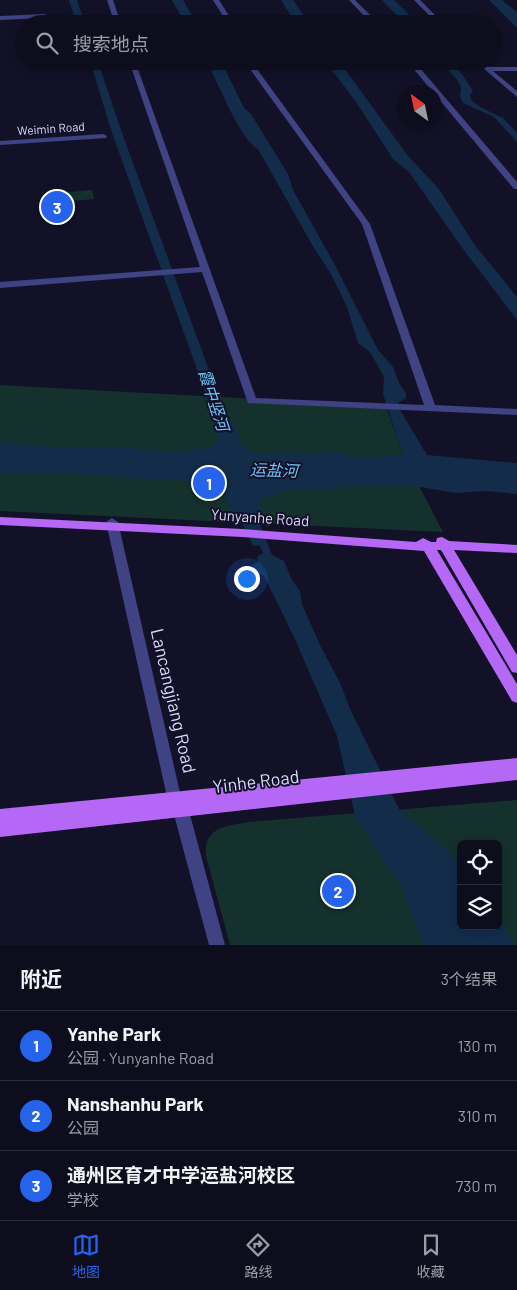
<!DOCTYPE html>
<html lang="zh">
<head>
<meta charset="utf-8">
<style>
	:root { --surface:#0e0d1d; --page:#1c1b2a; --text:#f1f3f6; --muted:#9b9ca4; --line:#2e2d3b; --accent:#2563eb }
	body { margin:0; font-family:Barlow,"Noto Sans SC",sans-serif; background:var(--page); color:var(--text) }
	.controls { position:absolute; right:15px; bottom:15px; display:grid; overflow:hidden; border-radius:8px; box-shadow:0 2px 12px #0003 }
	.controls button { width:45px; height:45px; display:grid; place-items:center; padding:0; border:0; border-bottom:1px solid var(--line); background:var(--surface); color:var(--text); font:25px sans-serif }
	.compass { position:absolute; left:397px; top:85px; width:45px; height:45px; border-radius:50%; background:var(--surface); box-shadow:0 2px 12px #0003; rotate:327deg }
	.you { position:absolute; left:246px; top:578px; width:18px; height:18px; margin:-12px; border:4px solid #fff; border-radius:50%; background:#1a73e8; box-shadow:0 0 0 8px #1a73e833 }
	.badge { display:grid; place-items:center; width:32px; height:32px; border-radius:50%; background:var(--accent); color:#fff; font-size:16px; font-weight:700 }
	.pin { position:absolute; translate:-50% -50%; border:2px solid #fff; box-shadow:0 1px 5px #0006 }
	.list { margin:0; padding:0; list-style:none }
	h2 { display:flex; justify-content:space-between; align-items:center; height:65px; margin:0; padding:0 20px; font-size:21px }
	h2 small { font-size:16px; font-weight:400; color:var(--muted) }
	.list li { display:grid; grid-template-columns:32px 1fr auto; gap:15px; align-items:center; box-sizing:border-box; height:70px; padding:0 20px; border-top:1px solid var(--line) }
	.list b { display:block; font-size:19px; white-space:nowrap }
	.list p { margin:0; font-size:16px; white-space:nowrap; color:var(--muted) }
	.list em { font-size:16px; font-style:normal; color:var(--muted) }
	.icon { flex:none; width:28px; height:28px; fill:none; stroke:currentColor; stroke-width:2; stroke-linecap:round; stroke-linejoin:round }
	.map { position:relative; flex:none; width:517px; height:945px; overflow:hidden }
	.search { position:absolute; background:var(--surface); box-shadow:0 2px 12px #0003; left:15px; right:15px; top:15px; height:55px; display:flex; align-items:center; gap:12px; box-sizing:border-box; padding:0 18px; border-radius:28px; color:var(--muted); font-size:19px }
	.sheet { height:275px; background:var(--surface) }
	nav { display:flex; justify-content:space-around; align-items:center; box-sizing:border-box; height:70px; border-top:1px solid var(--line); background:var(--surface); font-size:14px; color:var(--muted) }
	nav a { display:grid; justify-items:center; gap:2px }
	nav .on { color:var(--accent) }
	.map>svg:first-child { display:block }
	.green { fill:#15312d; fill-rule:evenodd }
	.water { fill:#122c4a }
	.lines { fill:none; stroke-linecap:round; stroke-linejoin:round }
	.river { fill:#122c4a; fill-rule:evenodd }
	.minor { fill:#3f4283; fill-rule:evenodd }
	.major { fill:#b567f6; fill-rule:evenodd }
	.labels { text-anchor:middle; stroke-width:4; stroke-linejoin:round; paint-order:stroke }
	.far-street-label { font-size:12px; fill:#dbd9fd; stroke:#131127 }
	.street-label { font-size:15px; fill:#dbd9fd; stroke:#131127 }
	.water-label { font-size:16px; font-style:italic; fill:#6ec2f6; stroke:#131127 }
	.near-street-label { font-size:18px; fill:#dbd9fd; stroke:#131127 }
</style>
</head>
<body>
<div class="map">
<svg width="517" height="945" viewBox="0 0 517 945">
	<rect width="100%" height="100%" fill="#131127"/>
	<g class="green">
		<polygon points="92,190 94,199 61,202 59,193"/>
		<polygon points="0,385 386,406 403,455 443,532 0,511"/>
		<path d="M517,800V945H230L206,856C203,827 226,826 249,822ZM461,844H498V926H461Z"/>
	</g>
	<g class="water">
		<polygon points="172,0 183,0 197,24 187,24 184,22"/>
		<polygon points="281,0 293,0 310,24 296,24"/>
		<polygon points="382,0 394,0 419,24 405,24"/>
		<polygon points="489,0 502,0 517,12 517,28"/>
		<path d="M206,61H219L224,67L244,108L251,114L288,174L293,190L335,265L378,350L393,367L399,383L406,393V398L398,403L400,410L427,455L517,463V494L484,491L456,493L408,485L349,486L317,490L301,488L286,490L274,496L261,498L260,500L262,510L258,513L260,524L272,555L284,561L292,580L300,591L302,604L319,643L341,685L350,709L399,809L461,863V926H498V914L514,945H423L401,885L356,820L337,736L294,637L264,576L257,573L252,565L258,562L257,557L263,553L259,545L253,546L239,517L232,516L223,492L179,479L151,480L129,477L67,474H0V442L56,448H130L174,452L209,448L215,444L219,438L205,395L217,393C221,401 224,409 229,417C235,427 240,430 239,443L251,452L267,454L338,452L357,458L403,455L383,394L384,377L370,352L358,343L347,307L331,274L314,248L258,149C239,139 218,81 206,61Z"/>
		<polygon points="325,61 339,61 408,156 439,189 474,244 517,297 517,320 463,249 409,172 393,159 356,102"/>
		<polygon points="439,61 450,61 462,74 473,91 470,95 472,101 480,107 503,118 517,133 517,142 494,117 463,103 460,97 461,87 456,78"/>
	</g>
	<g class="lines">
		<g class="river">
			<polygon points="69,0 77,0 85,24 77,24"/>
			<polygon points="90,61 98,61 122,133 224,411 223,414 213,414 212,411 112,133"/>
		</g>
		<g class="minor">
			<polygon points="107,0 113,0 121,24 115,24"/>
			<polygon points="213,0 219,0 234,24 228,24"/>
			<polygon points="349,0 355,0 375,20 432,18 414,0 420,0 442,22 439,24 435,22 305,24 308,22 368,20"/>
			<polygon points="44,14 74,24 64,24 44,18 0,20 0,16"/>
			<polygon points="129,61 135,61 256,398 424,405 362,224 244,61 251,61 370,224 435,405 517,409 517,415 248,403 202,272 0,288 0,282 200,267"/>
			<polygon points="407,61 414,61 517,182 517,189 514,189"/>
			<polygon points="475,61 482,61 489,67 517,67 517,71 493,71 517,91 517,97"/>
			<polygon points="103,134 107,136 106,138 0,145 0,141"/>
			<polygon points="112,518 118,522 181,797 189,811 225,945 209,945 173,811 167,797 106,522"/>
		</g>
		<g class="major">
			<polygon points="0,517 242,529 416,542 423,538 431,542 436,542 437,538 442,537 449,541 517,545 517,553 454,550 517,655 517,673 512,672 441,550 437,550 517,684 517,703 512,701 424,551 242,537 0,525"/>
			<polygon points="517,758 517,780 0,837 0,823 251,796 0,823 0,809"/>
		</g>
	</g>
	<g class="labels">
		<g class="far-street-label">
			<text transform="translate(51 129) rotate(-4)" y="4">Weimin Road</text>
		</g>
		<g class="street-label">
			<text transform="translate(260 518) rotate(4)" y="5">Yunyanhe Road</text>
		</g>
		<g class="water-label">
			<text transform="translate(214 400) rotate(72)" y="6">霞中竖河</text>
			<text transform="translate(274 470) rotate(2)" y="6">运盐河</text>
		</g>
		<g class="near-street-label">
			<text transform="translate(173 701) rotate(77)" y="6">Lancangjiang Road</text>
			<text transform="translate(256 782) rotate(-7)" y="6">Yinhe Road</text>
		</g>
	</g>
</svg>
<div class="controls">
<button><svg class="icon" aria-label="locate" viewBox="0 0 24 24"><circle cx="12" cy="12" r="6"/><path d="M12 2v4M12 18v4M2 12h4M18 12h4"/></svg></button>
<button><svg class="icon" aria-label="layers" viewBox="0 0 24 24"><path d="M12 4l9 5-9 5-9-5zM3 14l9 5 9-5"/></svg></button>
</div>
<svg class="compass" viewBox="-18 -18 36 36"><path d="M0-13l5 13h-10z" fill="#e53935"/><path d="M0 13l5-13h-10z" fill="#9b9ca4"/></svg>
<div class="you"></div>
<div class="pin badge" style="left:209px;top:483px">1</div>
<div class="pin badge" style="left:338px;top:891px">2</div>
<div class="pin badge" style="left:57px;top:207px">3</div>
<div class="search"><svg class="icon" aria-label="search" viewBox="0 0 24 24"><circle cx="10" cy="10" r="6"/><path d="M15 15l6 6"/></svg>搜索地点</div>
</div>
<section class="sheet">
<h2>附近<small>3个结果</small></h2>
<ul class="list">
<li><span class="badge">1</span><div><b>Yanhe Park</b><p>公园 · Yunyanhe Road</p></div><em>130 m</em></li>
<li><span class="badge">2</span><div><b>Nanshanhu Park</b><p>公园</p></div><em>310 m</em></li>
<li><span class="badge">3</span><div><b>通州区育才中学运盐河校区</b><p>学校</p></div><em>730 m</em></li>
</ul>
</section>
<nav>
<a class="on"><svg class="icon" aria-label="map" viewBox="0 0 24 24"><path d="M3 6l6-2 6 2 6-2v14l-6 2-6-2-6 2zM9 4v14M15 6v14"/></svg>地图</a>
<a><svg class="icon" aria-label="directions" viewBox="0 0 24 24"><path d="M12 3l9 9-9 9-9-9zM9 14v-3h6M13 9l2 2-2 2"/></svg>路线</a>
<a><svg class="icon" aria-label="saved" viewBox="0 0 24 24"><path d="M7 4h10v16l-5-4-5 4z"/></svg>收藏</a>
</nav>
</body>
</html>
